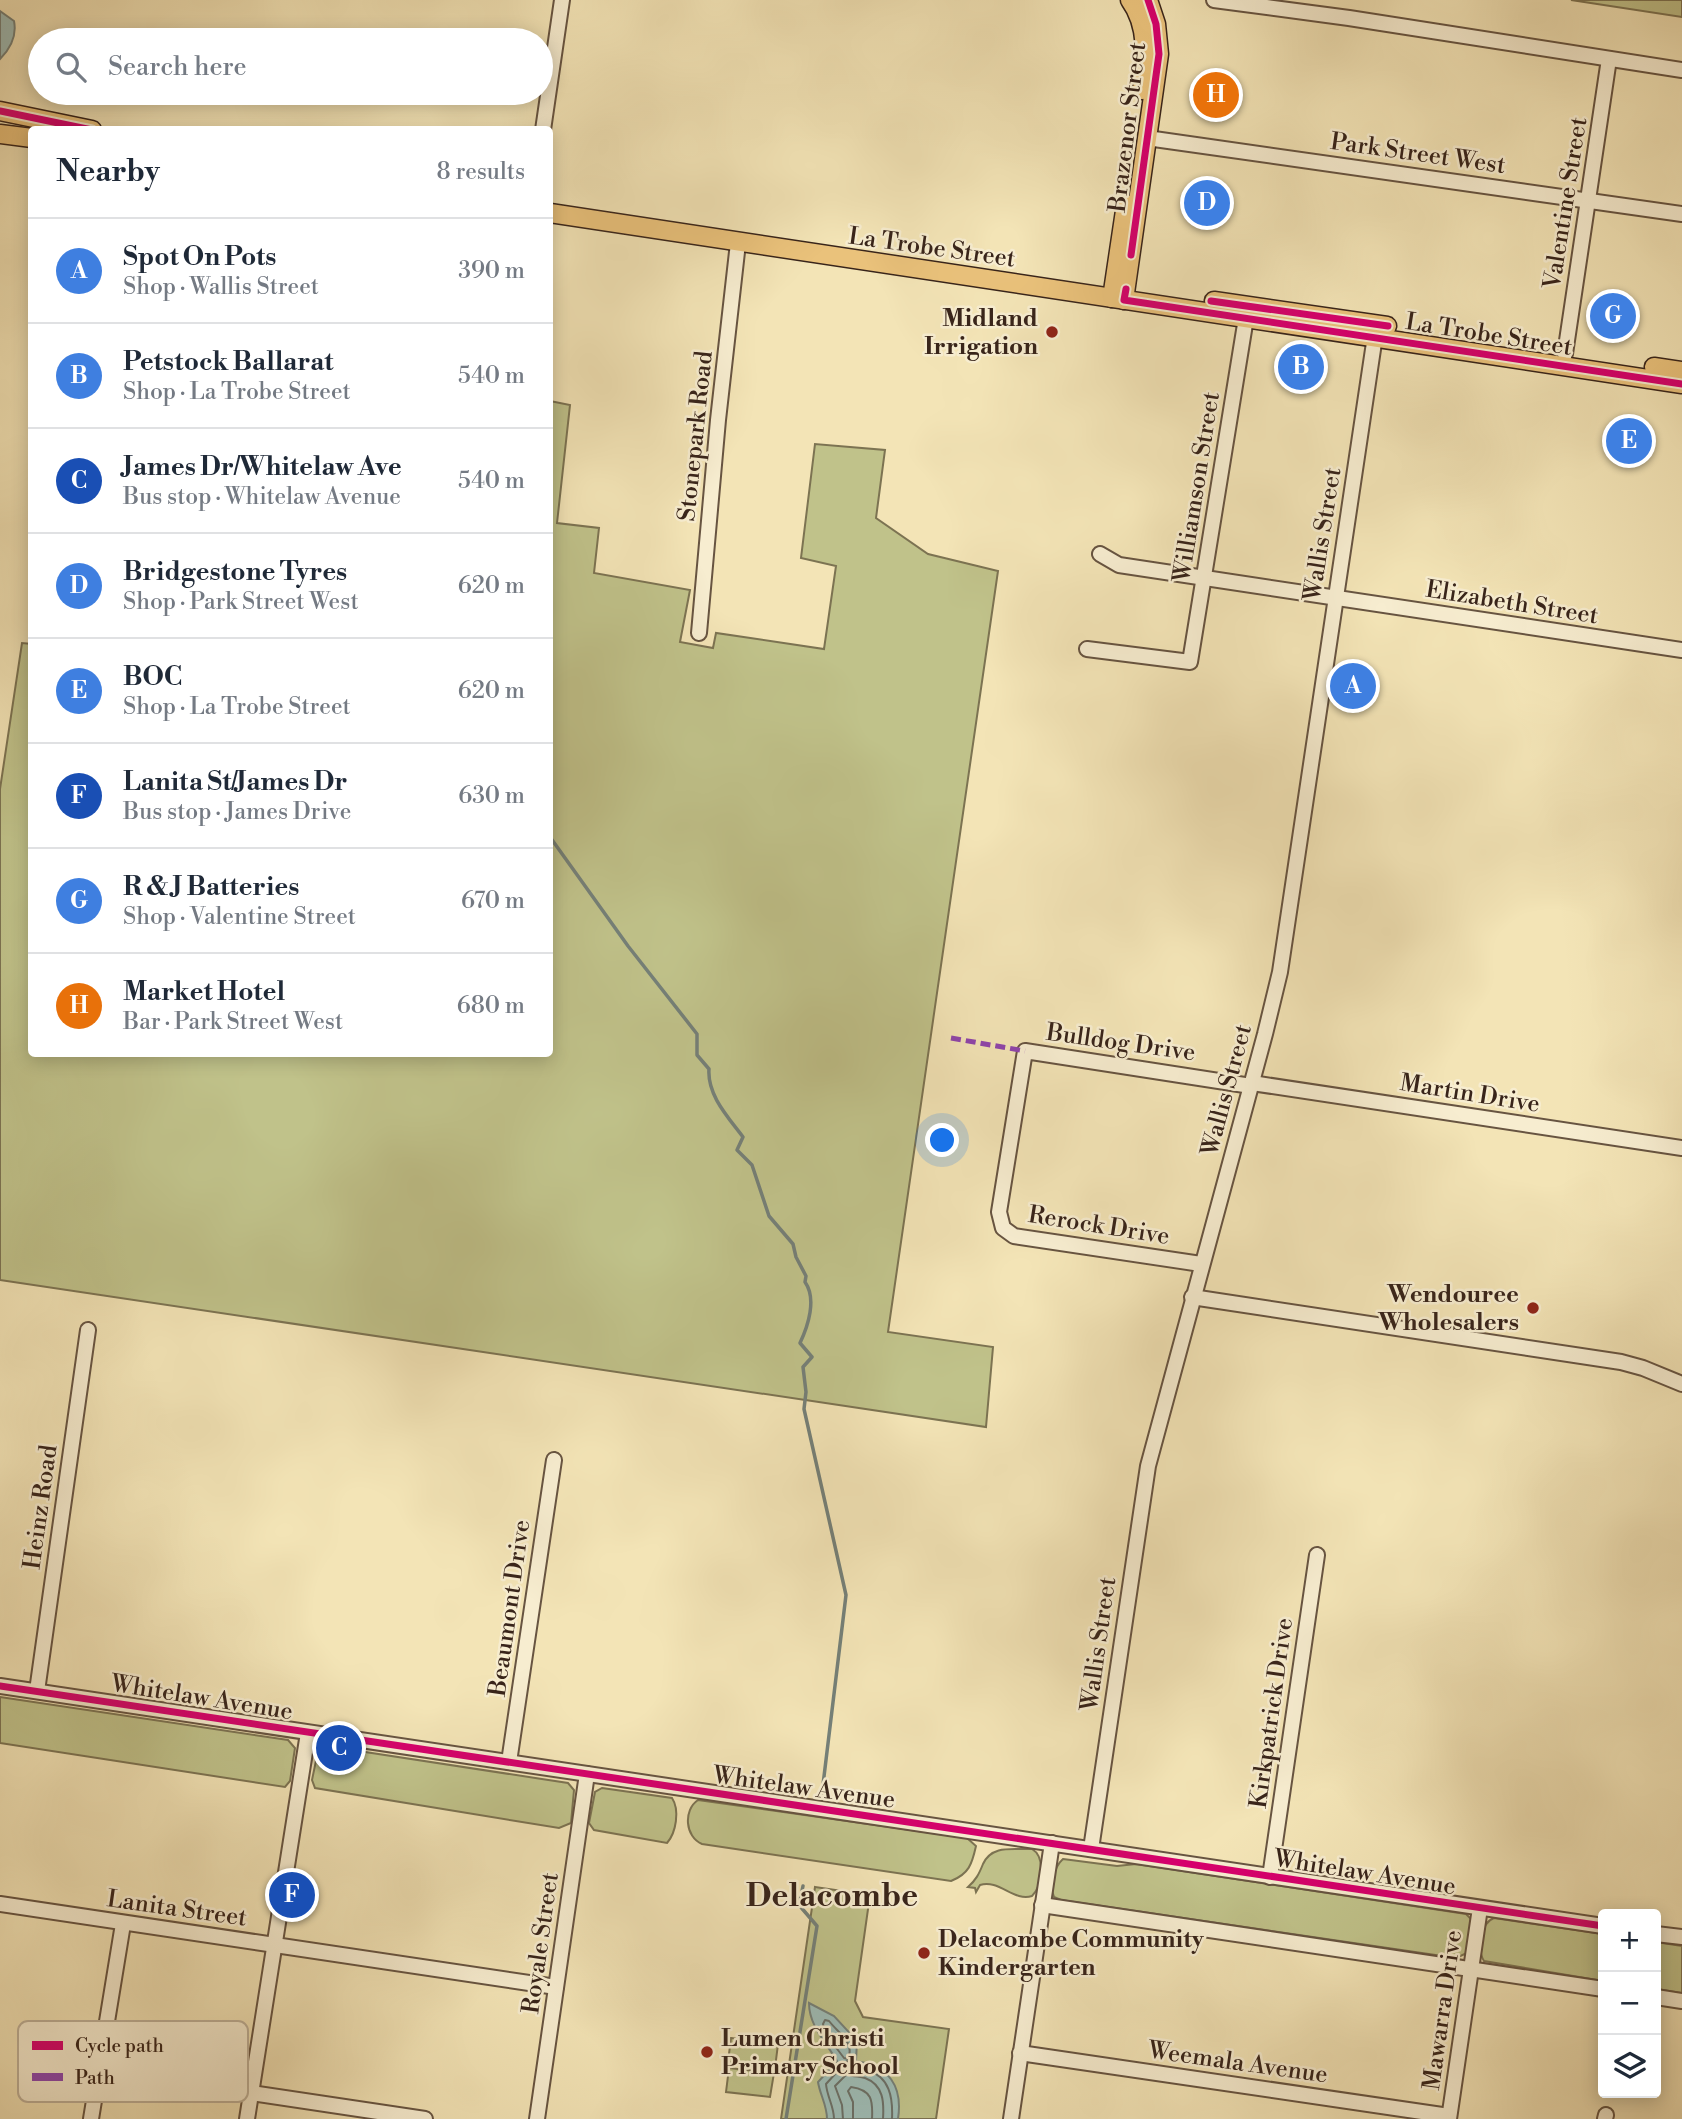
<!DOCTYPE html>
<html lang="en">
<head>
<meta charset="utf-8">
<style>
	:root { --surface:#fff; --page:#f6f6f7; --text:#1f2937; --muted:#747a83; --line:#e0e1e3; --accent:#8f2418 }
	body { margin:0; font-family:"Libre Bodoni",serif; background:var(--page); color:var(--text) }
	.controls { position:absolute; right:21px; bottom:21px; display:grid; overflow:hidden; border-radius:7px; box-shadow:0 4px 18px #0003 }
	.controls button { width:63px; height:63px; display:grid; place-items:center; padding:0; border:0; border-bottom:2px solid var(--line); background:var(--surface); color:var(--text); font:35px sans-serif }
	.you { position:absolute; left:943px; top:1141px; width:24px; height:24px; margin:-18px; border:5px solid #fff; border-radius:50%; background:#1a73e8; box-shadow:0 0 0 10px #1a73e833 }
	.badge { display:grid; place-items:center; width:46px; height:46px; border-radius:50%; background:var(--accent); color:#fff; font-size:23px; font-weight:700 }
	.pin { position:absolute; translate:-50% -50%; border:4px solid #fff; box-shadow:0 2px 7px #0006 }
	.list { margin:0; padding:0; list-style:none }
	h2 { display:flex; justify-content:space-between; align-items:center; height:91px; margin:0; padding:0 28px; font-size:30px }
	h2 small { font-size:23px; font-weight:400; color:var(--muted) }
	.list li { display:grid; grid-template-columns:46px 1fr auto; gap:21px; align-items:center; box-sizing:border-box; height:105px; padding:0 28px; border-top:2px solid var(--line) }
	.list b { display:block; font-size:26px; white-space:nowrap }
	.list p { margin:0; font-size:23px; white-space:nowrap; color:var(--muted) }
	.list em { font-size:23px; font-style:normal; color:var(--muted) }
	.icon { flex:none; width:38px; height:38px; fill:none; stroke:currentColor; stroke-width:2; stroke-linecap:round; stroke-linejoin:round }
	.map { position:relative; flex:none; width:1682px; height:2119px; overflow:hidden }
	.search { position:absolute; background:var(--surface); box-shadow:0 4px 18px #0003; left:28px; top:28px; width:525px; height:77px; display:flex; align-items:center; gap:18px; box-sizing:border-box; padding:0 24px; border-radius:38px; color:var(--muted); font-size:26px }
	.panel { position:absolute; background:var(--surface); box-shadow:0 4px 18px #0003; left:28px; top:126px; width:525px; height:931px; border-radius:7px }
	.map>svg:first-child { display:block }
	.green { fill:#c0c28a; stroke:#7c7352; stroke-width:2 }
	.water { fill:#9ebdb7; stroke:#758078; stroke-width:2 }
	.lines { fill:none; stroke-linecap:round; stroke-linejoin:round }
	.shore { stroke:#6b7068; stroke-width:2 }
	.stream { stroke:#758078; stroke-width:3.5 }
	.minor-casing { stroke:#675441; stroke-width:18 }
	.major-casing { stroke:#38241a; stroke-width:21 }
	.minor { stroke:#f7edd0; stroke-width:14 }
	.major { stroke:#eac27b; stroke-width:18 }
	.quiet { stroke:#8e44ad; stroke-width:5; stroke-dasharray:10 5; stroke-linecap:butt }
	.cycleway-casing { stroke:#f7edd0; stroke-width:11 }
	.cycleway { stroke:#d6006c; stroke-width:7 }
	.poi-dot { fill:#8f2418; stroke:#f7edd0; stroke-width:2.5 }
	.labels { text-anchor:middle; stroke-width:5; stroke-linejoin:round; paint-order:stroke }
	.street-label { font-size:24px; fill:#38241a; stroke:#f7edd0 }
	.poi-label { font-size:24px; font-weight:bold; fill:#38241a; stroke:#f7edd0; text-anchor:end }
	.district-label { font-size:32px; font-weight:bold; fill:#38241a; stroke:#f7edd0 }
	.key { fill:#f7edd0; stroke:#beb199; stroke-width:2 }
	.key-label { font-size:19px; fill:#38241a }
</style>
</head>
<body>
<div class="map">
<svg width="1682" height="2119" viewBox="0 0 1682 2119">
	<rect width="100%" height="100%" fill="#f3e4b6"/>
	<filter id="stains"><feTurbulence type="fractalNoise" baseFrequency=".00286" numOctaves="4"/><feColorMatrix values="0 0 0 0 .2 0 0 0 0 .09 0 0 0 0 .02 0 0 0 .5 -.17"/></filter>
	<radialGradient id="worn" r=".72"><stop offset=".6" stop-color="#630" stop-opacity="0"/><stop offset="1" stop-color="#630" stop-opacity=".3"/></radialGradient>
	<g class="green">
		<polygon points="1571,0 1682,0 1682,17"/>
		<polygon points="550,401 570,405 557,523 599,528 594,573 690,590 680,642 713,648 716,633 824,649 836,566 801,558 815,444 885,450 876,518 928,554 998,571 888,1332 993,1347 986,1427 0,1280 0,789 22,643 32,644 32,1054 550,1054"/>
		<polygon points="0,1697 288,1740 295,1748 290,1781 285,1787 0,1743"/>
		<polygon points="326,1746 568,1783 574,1790 571,1823 559,1828 315,1788 312,1780 318,1751"/>
		<path d="M602,1788L672,1798C680,1810 676,1833 667,1843L594,1830L589,1823L595,1792Z"/>
		<path d="M698,1800L967,1838L976,1846C972,1864 969,1874 951,1881L702,1844C685,1837 683,1810 698,1800Z"/>
		<path d="M1032,1849C1046,1857 1042,1886 1032,1896C1014,1902 999,1879 980,1885L976,1892L975,1888L968,1887C976,1880 979,1874 983,1864C992,1844 1014,1850 1032,1849Z"/>
		<path d="M1063,1859L1117,1866L1136,1864L1466,1914L1471,1919L1467,1953L1456,1958L1061,1900L1054,1897C1049,1886 1054,1867 1063,1859Z"/>
		<polygon points="815,1887 870,1895 855,2001 863,2017 949,2029 936,2119 781,2119"/>
		<path d="M1494,1918L1603,1934V1981L1484,1961C1477,1950 1480,1923 1494,1918Z"/>
		<polygon points="1656,1942 1682,1946 1682,1993 1656,1989"/>
		<polygon points="731,2038 778,2044 775,2068 728,2062"/>
		<polygon points="729,2068 774,2073 770,2097 726,2092"/>
	</g>
	<g class="water">
		<path d="M0,11L14,21C17,36 11,48 0,59Z"/>
		<path d="M809,2003L834,2016L857,2041L856,2061C889,2066 903,2086 898,2119H827C827,2105 820,2095 818,2082L837,2061C826,2042 809,2026 809,2003Z"/>
	</g>
	<g class="lines">
		<g class="shore">
			<path d="M825,2020L829,2021C839,2034 855,2042 848,2059L844,2058L825,2033L823,2024Z"/>
			<path d="M834,2119C834,2106 827,2097 826,2084L847,2061C853,2067 857,2067 866,2070C890,2076 893,2098 892,2119"/>
			<path d="M843,2119L842,2105L835,2086L847,2074C853,2077 859,2076 865,2078C884,2085 884,2103 883,2119"/>
			<path d="M853,2119V2102L848,2091L851,2087C872,2090 873,2100 872,2119"/>
		</g>
		<g class="stream">
			<path d="M550,837L628,946L697,1034V1055L709,1069C707,1095 728,1117 743,1137L737,1150L752,1165L769,1216L793,1244L796,1257L806,1276L805,1282C817,1299 808,1326 800,1343L812,1357L803,1367L806,1392L804,1409L846,1595L822,1793"/>
			<polyline points="786,2119 817,1926 799,1905 803,1886"/>
		</g>
		<g class="minor-casing">
			<g id="minor">
				<polyline points="1214,0 1349,18 1682,70"/>
				<polyline points="543,130 562,0"/>
				<polyline points="1147,138 1682,214"/>
				<polyline points="1565,354 1609,59"/>
				<polyline points="1100,554 1119,565 1682,650"/>
				<polyline points="699,633 718,420 738,243"/>
				<polyline points="1087,649 1190,662 1246,318"/>
				<polyline points="1252,1083 1682,1148"/>
				<polyline points="1201,1264 1014,1236 1003,1228 999,1212 1025,1051 1251,1086"/>
				<polyline points="1192,1297 1621,1362 1643,1368 1682,1384"/>
				<polyline points="0,1686 1603,1926"/>
				<polyline points="37,1691 88,1330"/>
				<polyline points="509,1762 554,1460"/>
				<polyline points="1091,1849 1148,1466 1265,1034 1280,972 1375,336"/>
				<polyline points="1270,1877 1317,1555"/>
				<polyline points="0,1904 556,1987"/>
				<polyline points="1042,1905 1603,1989"/>
				<polyline points="1656,1934 1682,1937"/>
				<polyline points="1656,1997 1682,2001"/>
				<polyline points="1020,2053 1449,2116"/>
				<polyline points="251,2093 425,2119"/>
				<polyline points="91,2119 123,1924"/>
				<polyline points="247,2119 308,1733"/>
				<polyline points="537,2119 587,1774"/>
				<polyline points="1011,2119 1052,1843"/>
				<polyline points="1449,2119 1480,1908"/>
				<polyline points="1605,2119 1606,2115"/>
			</g>
		</g>
		<g class="major-casing">
			<g id="major">
				<path d="M1130,0C1149,26 1146,60 1142,90"/>
				<polyline points="0,111 92,130"/>
				<polyline points="0,134 32,138"/>
				<polyline points="550,213 1682,384"/>
				<polyline points="1112,298 1126,204"/>
				<polyline points="1124,300 1159,54 1156,24 1148,0"/>
				<polyline points="1214,301 1387,326"/>
				<polyline points="1654,367 1682,371"/>
			</g>
		</g>
		<use href="#minor" class="minor"/>
		<use href="#major" class="major"/>
		<polyline class="quiet" points="951,1038 1025,1051"/>
		<g class="cycleway-casing">
			<g id="cycleway">
				<polyline points="0,111 92,130"/>
				<polyline points="1131,255 1159,54 1156,24 1148,0"/>
				<polyline points="1126,289 1124,300 1682,384"/>
				<polyline points="1211,301 1388,326"/>
				<polyline points="0,1686 1603,1926"/>
			</g>
		</g>
		<use href="#cycleway" class="cycleway"/>
	</g>
	<g class="poi-dot">
		<circle cx="1052" cy="332" r="7"/>
		<circle cx="1533" cy="1308" r="7"/>
		<circle cx="924" cy="1953" r="7"/>
		<circle cx="707" cy="2052" r="7"/>
	</g>
	<g class="labels">
		<g class="street-label">
			<text transform="translate(1127 127) rotate(-83)" y="8">Brazenor Street</text>
			<text transform="translate(1418 153) rotate(8)" y="8">Park Street West</text>
			<text transform="translate(1565 203) rotate(-81)" y="8">Valentine Street</text>
			<text transform="translate(932 247) rotate(8)" y="8">La Trobe Street</text>
			<text transform="translate(1489 334) rotate(9)" y="8">La Trobe Street</text>
			<text transform="translate(695 436) rotate(-84)" y="8">Stonepark Road</text>
			<text transform="translate(1196 487) rotate(-81)" y="8">Williamson Street</text>
			<text transform="translate(1322 534) rotate(-81)" y="8">Wallis Street</text>
			<text transform="translate(1512 602) rotate(9)" y="8">Elizabeth Street</text>
			<text transform="translate(1121 1042) rotate(8)" y="8">Bulldog Drive</text>
			<text transform="translate(1226 1090) rotate(-75)" y="8">Wallis Street</text>
			<text transform="translate(1470 1093) rotate(9)" y="8">Martin Drive</text>
			<text transform="translate(1099 1225) rotate(9)" y="8">Rerock Drive</text>
			<text transform="translate(40 1507) rotate(-82)" y="8">Heinz Road</text>
			<text transform="translate(509 1608) rotate(-82)" y="8">Beaumont Drive</text>
			<text transform="translate(1098 1644) rotate(-82)" y="8">Wallis Street</text>
			<text transform="translate(202 1697) rotate(9)" y="8">Whitelaw Avenue</text>
			<text transform="translate(1271 1713) rotate(-82)" y="8">Kirkpatrick Drive</text>
			<text transform="translate(804 1787) rotate(8)" y="8">Whitelaw Avenue</text>
			<text transform="translate(1365 1872) rotate(9)" y="8">Whitelaw Avenue</text>
			<text transform="translate(177 1908) rotate(8)" y="8">Lanita Street</text>
			<text transform="translate(540 1943) rotate(-82)" y="8">Royale Street</text>
			<text transform="translate(1442 2010) rotate(-82)" y="8">Mawarra Drive</text>
			<text transform="translate(1238 2062) rotate(8)" y="8">Weemala Avenue</text>
		</g>
		<g class="poi-label">
			<text x="1038" y="326">Midland<tspan x="1038" dy="28">Irrigation</tspan></text>
			<text x="1519" y="1302">Wendouree<tspan x="1519" dy="28">Wholesalers</tspan></text>
			<text x="938" y="1947" text-anchor="start">Delacombe Community<tspan x="938" dy="28">Kindergarten</tspan></text>
			<text x="721" y="2046" text-anchor="start">Lumen Christi<tspan x="721" dy="28">Primary School</tspan></text>
		</g>
		<g class="district-label">
			<text x="832" y="1906">Delacombe</text>
		</g>
	</g>
	<rect x="18" y="2021" width="230" height="81" rx="10" class="key"/>
	<rect x="32" y="2041" width="31" height="9" fill="#d6006c"/>
	<rect x="32" y="2073" width="31" height="8" fill="#8e44ad"/>
	<g class="key-label">
		<text x="75" y="2052">Cycle path</text>
		<text x="75" y="2084">Path</text>
	</g>
	<rect width="100%" height="100%" filter="url(#stains)"/>
	<rect width="100%" height="100%" fill="url(#worn)"/>
</svg>
<div class="controls">
<button>+</button>
<button>−</button>
<button><svg class="icon" aria-label="layers" viewBox="0 0 24 24"><path d="M12 4l9 5-9 5-9-5zM3 14l9 5 9-5"/></svg></button>
</div>
<div class="you"></div>
<div class="pin badge" style="left:1353px;top:686px;background:#3f7fe0">A</div>
<div class="pin badge" style="left:1301px;top:367px;background:#3f7fe0">B</div>
<div class="pin badge" style="left:339px;top:1748px;background:#1a4fb4">C</div>
<div class="pin badge" style="left:1207px;top:203px;background:#3f7fe0">D</div>
<div class="pin badge" style="left:1629px;top:441px;background:#3f7fe0">E</div>
<div class="pin badge" style="left:292px;top:1895px;background:#1a4fb4">F</div>
<div class="pin badge" style="left:1613px;top:316px;background:#3f7fe0">G</div>
<div class="pin badge" style="left:1216px;top:95px;background:#e8710a">H</div>
<div class="search"><svg class="icon" aria-label="search" viewBox="0 0 24 24"><circle cx="10" cy="10" r="6"/><path d="M15 15l6 6"/></svg>Search here</div>
<section class="panel">
<h2>Nearby<small>8 results</small></h2>
<ul class="list">
<li><span class="badge" style="background:#3f7fe0">A</span><div><b>Spot On Pots</b><p>Shop · Wallis Street</p></div><em>390 m</em></li>
<li><span class="badge" style="background:#3f7fe0">B</span><div><b>Petstock Ballarat</b><p>Shop · La Trobe Street</p></div><em>540 m</em></li>
<li><span class="badge" style="background:#1a4fb4">C</span><div><b>James Dr/Whitelaw Ave</b><p>Bus stop · Whitelaw Avenue</p></div><em>540 m</em></li>
<li><span class="badge" style="background:#3f7fe0">D</span><div><b>Bridgestone Tyres</b><p>Shop · Park Street West</p></div><em>620 m</em></li>
<li><span class="badge" style="background:#3f7fe0">E</span><div><b>BOC</b><p>Shop · La Trobe Street</p></div><em>620 m</em></li>
<li><span class="badge" style="background:#1a4fb4">F</span><div><b>Lanita St/James Dr</b><p>Bus stop · James Drive</p></div><em>630 m</em></li>
<li><span class="badge" style="background:#3f7fe0">G</span><div><b>R &amp; J Batteries</b><p>Shop · Valentine Street</p></div><em>670 m</em></li>
<li><span class="badge" style="background:#e8710a">H</span><div><b>Market Hotel</b><p>Bar · Park Street West</p></div><em>680 m</em></li>
</ul>
</section>
</div>
</body>
</html>
